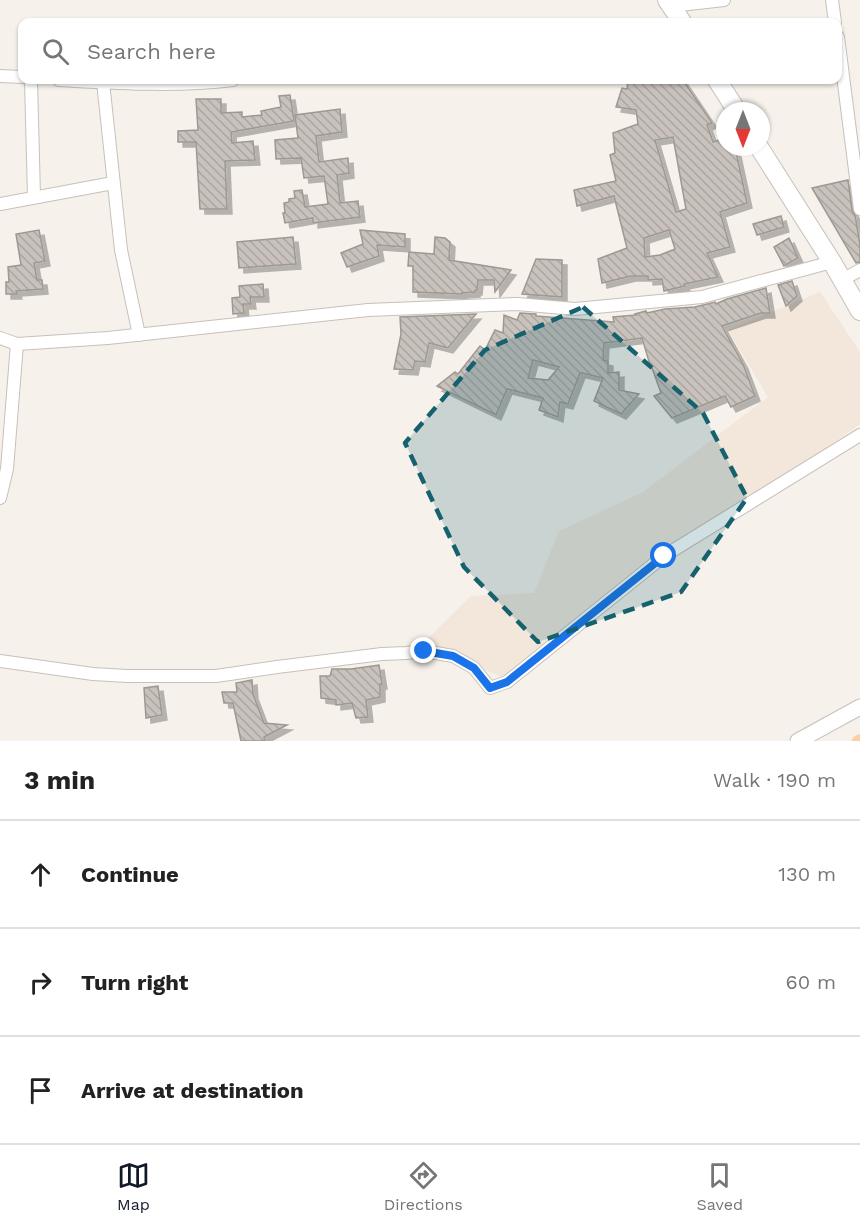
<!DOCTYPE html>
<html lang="en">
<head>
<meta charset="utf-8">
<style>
	:root { --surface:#fff; --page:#f2f2f2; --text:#222; --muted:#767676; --line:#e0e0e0; --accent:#111827 }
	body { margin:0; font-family:"Work Sans",sans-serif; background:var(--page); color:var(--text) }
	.compass { position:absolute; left:716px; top:102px; width:54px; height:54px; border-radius:50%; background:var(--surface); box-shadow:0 2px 4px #0004; rotate:180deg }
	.stop { position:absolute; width:18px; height:18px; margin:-14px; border:4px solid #1a73e8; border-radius:50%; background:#fff }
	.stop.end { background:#1a73e8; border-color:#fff; box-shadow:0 2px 6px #0008 }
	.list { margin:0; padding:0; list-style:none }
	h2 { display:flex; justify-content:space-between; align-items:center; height:78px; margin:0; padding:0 24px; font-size:26px }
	h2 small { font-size:20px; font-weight:400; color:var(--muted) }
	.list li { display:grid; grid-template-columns:39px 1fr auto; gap:18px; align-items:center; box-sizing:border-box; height:108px; padding:0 24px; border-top:2px solid var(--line) }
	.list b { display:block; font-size:22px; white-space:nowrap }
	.list em { font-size:20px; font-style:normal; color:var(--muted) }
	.icon { flex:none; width:33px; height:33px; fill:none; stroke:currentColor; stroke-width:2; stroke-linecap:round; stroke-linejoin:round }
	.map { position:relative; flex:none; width:860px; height:741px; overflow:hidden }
	.search { position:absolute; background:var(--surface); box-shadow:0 2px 4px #0004; left:18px; right:18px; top:18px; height:66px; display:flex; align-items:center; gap:15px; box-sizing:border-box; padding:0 21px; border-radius:12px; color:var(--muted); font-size:22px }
	.sheet { height:402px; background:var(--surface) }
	nav { display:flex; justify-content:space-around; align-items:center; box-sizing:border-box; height:84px; border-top:2px solid var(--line); background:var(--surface); font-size:16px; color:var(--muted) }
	nav a { display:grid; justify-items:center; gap:3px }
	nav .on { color:var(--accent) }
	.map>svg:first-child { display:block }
	.built { fill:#f3e6db }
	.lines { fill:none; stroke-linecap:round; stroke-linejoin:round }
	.canal { stroke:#fecda4; stroke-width:10 }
	.building { fill:url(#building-back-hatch); stroke:#9e9893; stroke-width:1.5; fill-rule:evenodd; filter:url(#shadow) }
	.minor-casing { stroke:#c7c0bb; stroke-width:14 }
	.tertiary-casing { stroke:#c7c0bb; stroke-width:17 }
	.secondary-casing { stroke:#c7c0bb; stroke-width:20 }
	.minor { stroke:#fff; stroke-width:12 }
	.tertiary { stroke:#fff; stroke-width:15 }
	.secondary { stroke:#fff; stroke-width:18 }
	.route { stroke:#1a73e8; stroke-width:8 }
	.marked { fill:#16616e; fill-opacity:0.2; stroke:#16616e; stroke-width:4.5; stroke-dasharray:12 8; stroke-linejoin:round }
</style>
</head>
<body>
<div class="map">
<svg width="860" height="741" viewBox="0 0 860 741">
	<defs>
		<pattern id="building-back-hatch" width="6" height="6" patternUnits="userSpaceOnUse" patternTransform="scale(1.5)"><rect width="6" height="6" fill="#c8c1bc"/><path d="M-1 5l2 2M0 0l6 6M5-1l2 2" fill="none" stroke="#aca6a2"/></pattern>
		<filter id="shadow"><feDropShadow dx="5" dy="5" stdDeviation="0" flood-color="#0004"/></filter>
	</defs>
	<rect width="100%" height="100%" fill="#f7f1eb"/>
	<polygon class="built" points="820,292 860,352 860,424 502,677 422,644 471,596 534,593 559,531 643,492 768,397 728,330"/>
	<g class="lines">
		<polyline class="canal" points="857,741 860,739"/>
	</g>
	<g class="building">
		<path d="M628,80H663V82L673,80H683L712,123L707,125L713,142L724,138L725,147H735L747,203L720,212L730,247L707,253L718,277L684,284L685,286L664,291L662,279L648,280V276H631L602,283L598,259L627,248L614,196L577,206L574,190L616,181L610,155L615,153L613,133L638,124L636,110L616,107L622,88L627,89ZM673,137L686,209L676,212L655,140ZM669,230L675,249L660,255L645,257L644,238Z"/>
		<polygon points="290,95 294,121 231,132 232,143 253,141 255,160 225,161 227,209 200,209 196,142 178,142 178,131 198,130 196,99 221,99 221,113 242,112 242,117 262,115 261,111 281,107 279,96"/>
		<polygon points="340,109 342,132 316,136 319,162 348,158 349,173 337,175 340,203 358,201 360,217 313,223 313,218 285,223 283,213 285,213 284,203 289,202 289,199 295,198 294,191 302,190 305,207 328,204 324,176 304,178 301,158 276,159 275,140 298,138 295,115"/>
		<polygon points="848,180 852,210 855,215 860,245 860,262 856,263 812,188"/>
		<polygon points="781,216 784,227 757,235 753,224"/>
		<polygon points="39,230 45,261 34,263 37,280 42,280 43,289 16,291 17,294 6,294 6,282 9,282 8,267 21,265 16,234"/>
		<polygon points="360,230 405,234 405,247 377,245 379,256 347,267 341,253 363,244"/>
		<polygon points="293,237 296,264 239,268 237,242"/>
		<polygon points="435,237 445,238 450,242 449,260 511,270 495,292 494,280 478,280 477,290 475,290 475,292 462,293 462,294 413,292 413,266 408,266 409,252 434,254"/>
		<polygon points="789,238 798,258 784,266 774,247"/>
		<polygon points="536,259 562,260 562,297 522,294"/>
		<polygon points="792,281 797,296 786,306 778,285"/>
		<polygon points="263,284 264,297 250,297 251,304 243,304 244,313 233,314 232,298 240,297 239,286"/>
		<path d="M766,288L770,313H761L722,326L743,364L755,396L731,407L725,396L672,418L654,396L661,393L652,368H651L642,338L604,343L603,360L608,361V373L619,372V390L639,394L621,414L594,401L603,378L582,373H580L568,404L560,402L558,417L539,410L543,398L507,389L496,415L437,386L455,372L458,374L480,346L485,350L495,330L503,333L504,315L517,320L520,313L536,314V316L614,322L613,317L636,315L635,314L646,311L647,313L665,309L695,307L715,302L716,304L727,299ZM533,360L559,367L548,380L528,378Z"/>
		<polygon points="476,314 448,348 429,343 425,362 415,361 413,370 394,369 401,334 400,317"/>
		<polygon points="379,665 382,684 380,684 380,697 366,700 368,717 356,718 352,703 336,705 336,700 321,698 320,676 330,676 332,669 351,669"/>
		<polygon points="252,680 253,694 264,723 287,725 264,737 265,741 241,741 233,703 224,703 222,692 237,692 236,683"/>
		<polygon points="158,686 162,715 146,718 144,688"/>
	</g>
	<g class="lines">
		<g class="minor-casing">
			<g id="minor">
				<polyline points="832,0 835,22"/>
				<polyline points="671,6 724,0"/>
				<polyline points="838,37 860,209"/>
				<polyline points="0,76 22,77"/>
				<polyline points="31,80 34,197"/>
				<path d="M59,80C116,83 176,87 233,80"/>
				<polyline points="103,82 121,250 139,335"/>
				<polyline points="0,204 113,183"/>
				<polyline points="842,280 860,270"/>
				<polyline points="0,338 17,344 108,338 368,310 517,304 575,309 702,297 832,262"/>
				<polyline points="0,498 7,469 17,344"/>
				<polyline points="0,661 93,674 127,676 216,676 277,667 382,654 406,653 424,651 453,656 474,668 490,688 507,682 664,556 860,435"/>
			</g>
		</g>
		<g class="tertiary-casing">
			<polyline id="tertiary" points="798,741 860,707"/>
		</g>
		<g class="secondary-casing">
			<g id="secondary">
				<polyline points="667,0 682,22"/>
				<polyline points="717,80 737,111"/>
				<polyline points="759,147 832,262 860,311"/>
			</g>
		</g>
		<use href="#minor" class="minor"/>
		<use href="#tertiary" class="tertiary"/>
		<use href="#secondary" class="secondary"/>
	</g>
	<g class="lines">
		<polyline class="route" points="424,651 453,656 474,668 490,688 507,682 664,556"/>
	</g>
	<path class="marked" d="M583,307L703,413L747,498L681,592L538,642L464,567L405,443L485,350Z"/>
</svg>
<svg class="compass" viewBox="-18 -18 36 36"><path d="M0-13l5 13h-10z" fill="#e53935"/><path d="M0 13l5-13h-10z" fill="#767676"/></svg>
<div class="stop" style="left:664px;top:556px"></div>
<div class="stop end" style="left:424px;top:651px"></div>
<div class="search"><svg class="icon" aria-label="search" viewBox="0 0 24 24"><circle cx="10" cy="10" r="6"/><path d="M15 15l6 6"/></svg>Search here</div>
</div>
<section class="sheet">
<h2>3 min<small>Walk · 190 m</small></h2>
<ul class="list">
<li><svg class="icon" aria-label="ahead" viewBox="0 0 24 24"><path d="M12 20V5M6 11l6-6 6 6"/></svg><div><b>Continue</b></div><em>130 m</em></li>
<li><svg class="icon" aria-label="right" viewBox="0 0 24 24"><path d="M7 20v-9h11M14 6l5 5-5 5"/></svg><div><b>Turn right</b></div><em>60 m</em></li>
<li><svg class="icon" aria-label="arrive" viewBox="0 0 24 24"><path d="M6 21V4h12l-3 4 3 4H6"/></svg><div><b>Arrive at destination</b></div></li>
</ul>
</section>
<nav>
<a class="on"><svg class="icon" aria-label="map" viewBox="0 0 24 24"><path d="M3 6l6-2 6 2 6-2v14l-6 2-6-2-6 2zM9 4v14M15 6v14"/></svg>Map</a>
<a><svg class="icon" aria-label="directions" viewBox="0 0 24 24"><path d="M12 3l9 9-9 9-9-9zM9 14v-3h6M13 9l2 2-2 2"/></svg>Directions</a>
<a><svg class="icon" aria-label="saved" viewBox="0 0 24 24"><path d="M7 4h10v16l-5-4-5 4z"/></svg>Saved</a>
</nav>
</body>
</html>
